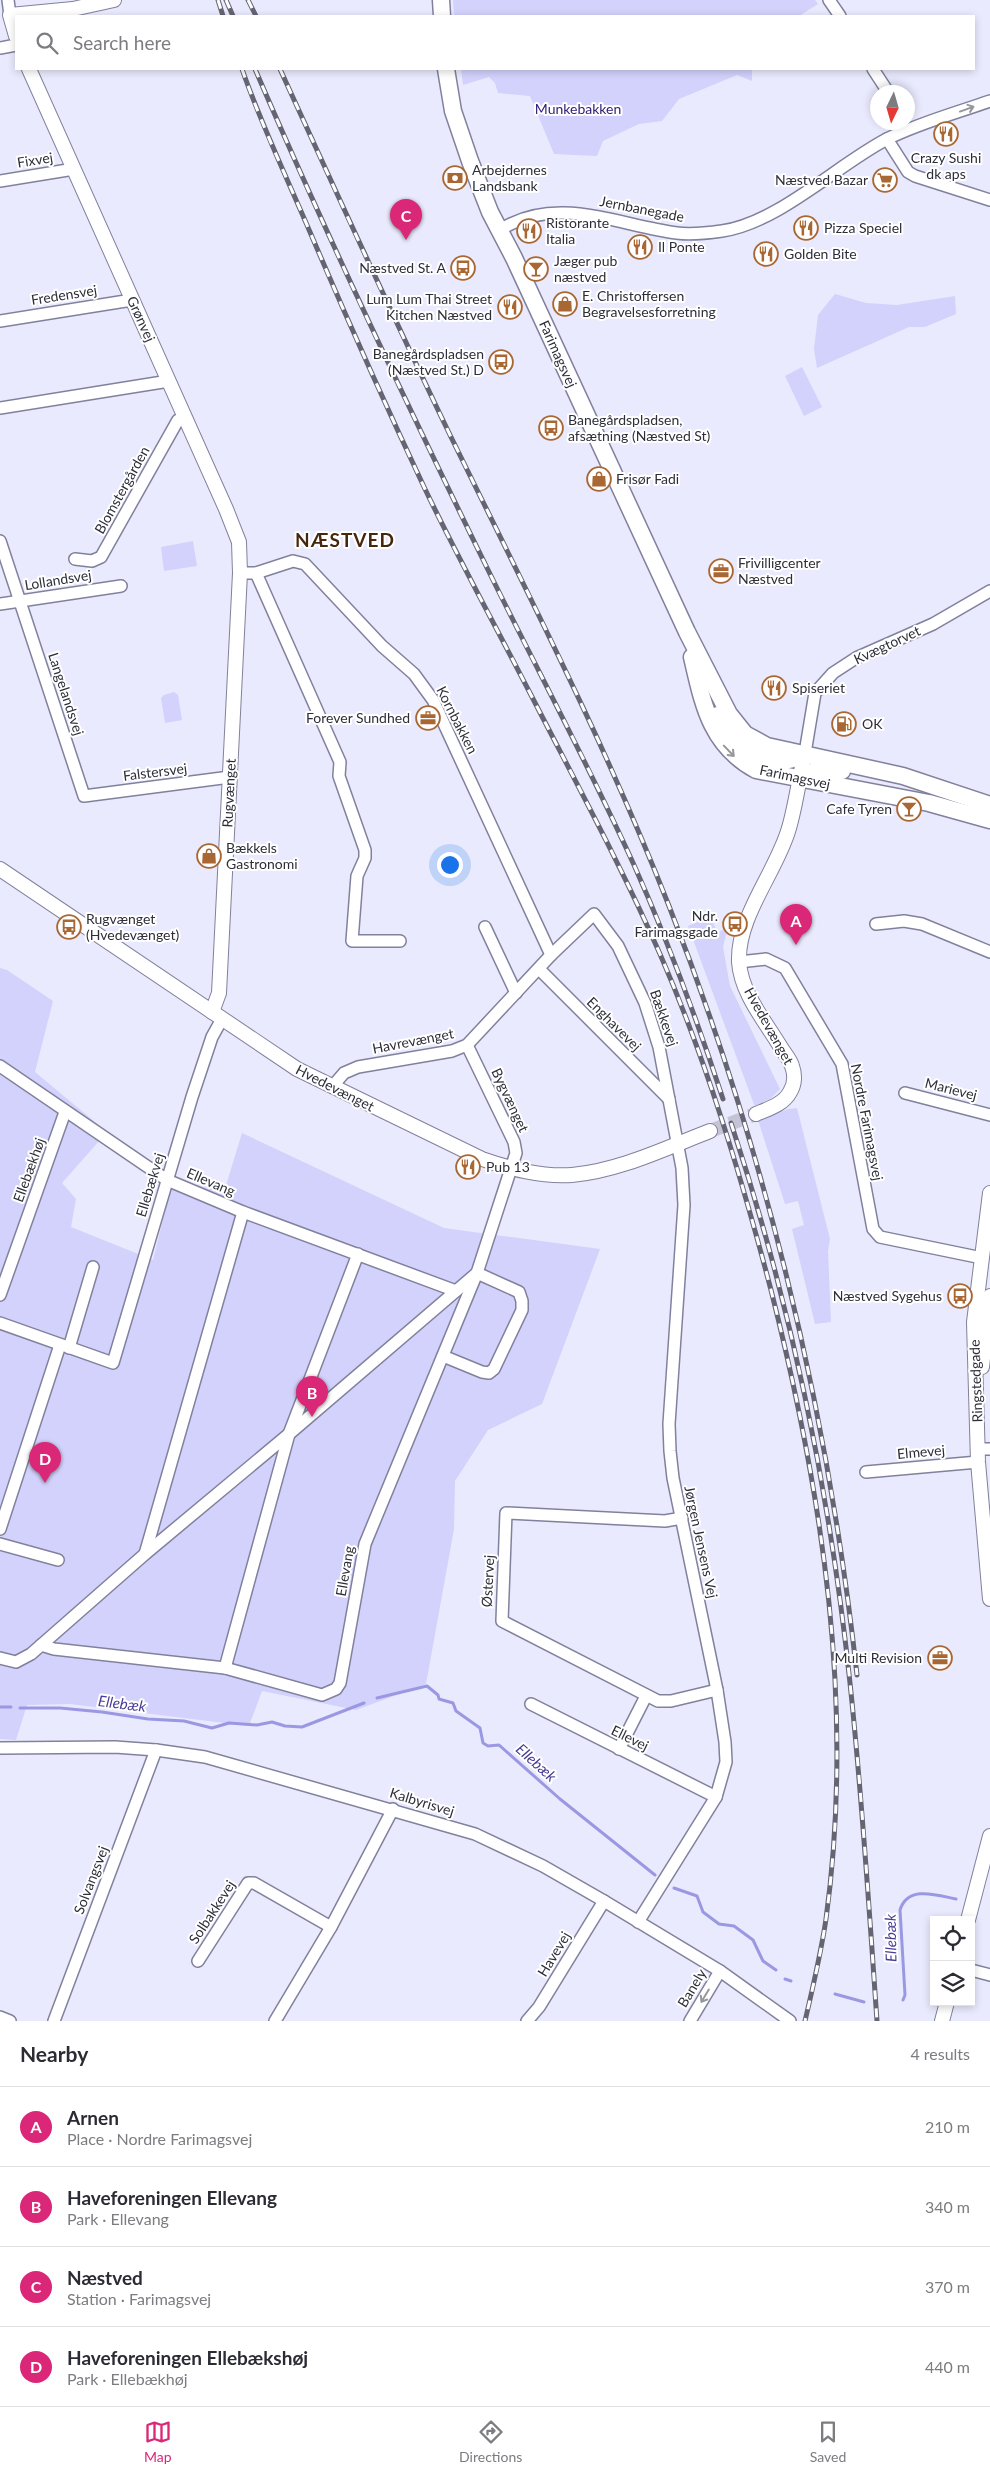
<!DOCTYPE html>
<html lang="en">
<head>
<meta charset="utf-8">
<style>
	:root { --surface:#fff; --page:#f7f7f7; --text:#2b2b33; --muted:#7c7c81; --line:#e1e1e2; --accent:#db2777 }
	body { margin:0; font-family:Lato,sans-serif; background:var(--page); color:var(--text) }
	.controls { position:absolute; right:15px; bottom:15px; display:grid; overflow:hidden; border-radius:0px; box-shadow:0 2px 8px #0003 }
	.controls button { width:45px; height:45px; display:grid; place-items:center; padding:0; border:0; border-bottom:1px solid var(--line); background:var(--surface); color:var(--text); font:25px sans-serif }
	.compass { position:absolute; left:870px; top:85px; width:45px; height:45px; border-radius:50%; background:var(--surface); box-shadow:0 2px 8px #0003; rotate:185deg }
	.you { position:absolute; left:449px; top:864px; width:18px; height:18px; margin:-12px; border:4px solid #fff; border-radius:50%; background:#1a73e8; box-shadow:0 0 0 8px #1a73e833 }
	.badge { display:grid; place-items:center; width:32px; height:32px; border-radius:50%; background:var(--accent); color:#fff; font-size:16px; font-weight:700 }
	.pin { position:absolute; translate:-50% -41px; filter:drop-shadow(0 1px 2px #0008) }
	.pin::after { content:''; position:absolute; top:26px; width:18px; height:15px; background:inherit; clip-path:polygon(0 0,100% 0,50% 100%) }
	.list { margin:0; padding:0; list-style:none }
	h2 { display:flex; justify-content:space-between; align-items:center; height:65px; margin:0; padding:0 20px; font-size:21px }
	h2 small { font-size:16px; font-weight:400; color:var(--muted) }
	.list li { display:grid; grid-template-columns:32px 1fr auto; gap:15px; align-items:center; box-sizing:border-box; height:80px; padding:0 20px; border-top:1px solid var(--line) }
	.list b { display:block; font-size:19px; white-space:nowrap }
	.list p { margin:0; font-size:16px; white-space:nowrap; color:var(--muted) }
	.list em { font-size:16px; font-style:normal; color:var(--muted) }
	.icon { flex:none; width:28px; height:28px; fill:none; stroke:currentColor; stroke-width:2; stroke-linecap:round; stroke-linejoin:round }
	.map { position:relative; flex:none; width:990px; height:2021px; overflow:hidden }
	.search { position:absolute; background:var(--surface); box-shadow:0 2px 8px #0003; left:15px; right:15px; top:15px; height:55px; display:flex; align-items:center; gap:12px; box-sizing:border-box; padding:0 18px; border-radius:0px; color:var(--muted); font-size:19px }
	.sheet { height:385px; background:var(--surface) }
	nav { display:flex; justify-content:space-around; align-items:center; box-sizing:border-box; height:70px; border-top:1px solid var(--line); background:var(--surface); font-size:14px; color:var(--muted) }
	nav a { display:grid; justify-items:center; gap:2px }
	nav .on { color:var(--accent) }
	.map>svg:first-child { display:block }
	.green { fill:#d2d2fc }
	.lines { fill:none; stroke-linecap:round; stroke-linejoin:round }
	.stream { stroke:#9b98e3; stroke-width:3 }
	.tertiary-tunnel { stroke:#c4c4d6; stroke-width:14; stroke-dasharray:14 7; stroke-linecap:butt }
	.minor-casing { stroke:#81819d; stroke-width:14 }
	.tertiary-casing { stroke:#81819d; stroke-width:16 }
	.secondary-casing { stroke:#81819d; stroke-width:19 }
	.minor { stroke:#fff; stroke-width:11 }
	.tertiary { stroke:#fff; stroke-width:14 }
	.secondary { stroke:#fff; stroke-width:16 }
	.rail-casing { stroke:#646472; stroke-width:5 }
	.rail { stroke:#fff; stroke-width:3; stroke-dasharray:9; stroke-linecap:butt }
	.oneway { stroke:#96969c }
	.labels { text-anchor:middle; stroke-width:4; stroke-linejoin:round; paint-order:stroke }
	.park-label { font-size:14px; fill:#332178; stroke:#fff }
	.poi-label { font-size:14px; fill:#2e2e3a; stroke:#fff; text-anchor:start }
	.street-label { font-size:14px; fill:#2e2e3a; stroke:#fff }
	.water-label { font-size:15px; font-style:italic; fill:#493c95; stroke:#fff }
	.district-label { font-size:19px; font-weight:bold; letter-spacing:1px; fill:#46270e; stroke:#fff }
</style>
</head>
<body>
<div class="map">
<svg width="990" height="2021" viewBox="0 0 990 2021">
	<rect width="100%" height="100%" fill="#e9eafd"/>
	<g class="green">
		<polygon points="453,0 815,0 818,4 799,16 454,16"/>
		<polygon points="461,69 752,69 752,81 737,75 679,99 662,121 639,124 603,141 597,156 554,154 530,96 498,93 495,83 489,77 463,85"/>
		<polygon points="835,294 866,303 897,305 955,296 956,314 925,327 909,327 817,368 814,349 818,315"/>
		<polygon points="802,367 822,407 804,416 785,376"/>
		<polygon points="193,541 197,566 164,571 161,547"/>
		<polygon points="174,692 178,695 182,720 165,723 161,698 164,695"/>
		<polygon points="710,917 718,933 728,926 723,947 730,986 780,1089 770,1099 755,1107 688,926"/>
		<polygon points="0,968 7,970 53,1001 35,1072 107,1132 62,1183 76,1199 71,1227 153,1260 173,1179 224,1192 242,1133 444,1228 600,1249 542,1404 488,1430 455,1481 454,1529 426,1684 356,1710 262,1691 249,1726 70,1704 27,1705 16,1740 0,1739"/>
		<polygon points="797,1108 830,1239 828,1251 831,1322 815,1324 792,1229 804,1225 798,1201 785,1204 758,1120 788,1109"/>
	</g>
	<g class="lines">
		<g class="stream">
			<polyline points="377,1698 427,1686 438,1695 439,1699 453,1703 456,1711 480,1728 483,1743 488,1746 499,1745 560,1799 655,1875"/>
			<polyline points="0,1707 11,1707"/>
			<polyline points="20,1708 60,1708 102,1712 148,1719 184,1721 212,1728 229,1723 257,1725 272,1722 285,1726 302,1727 364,1703"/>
			<polyline points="674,1888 697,1896 703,1912 719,1924 734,1926 753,1940 763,1961 776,1970"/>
			<polyline points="785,1979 791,1981"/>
			<polyline points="835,1994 864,2002"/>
			<path d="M903,2000L905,1995L900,1910C908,1885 936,1895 956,1899"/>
		</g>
		<polyline class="tertiary-tunnel" points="710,1131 756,1114"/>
		<g class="minor-casing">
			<g id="minor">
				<polyline points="8,0 10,15"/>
				<polyline points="829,0 840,16"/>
				<polyline points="0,48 16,45"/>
				<polyline points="873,69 888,92"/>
				<polyline points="887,139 908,172 915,176 990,200"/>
				<polyline points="0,181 74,169"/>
				<path d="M500,230C556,194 617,225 677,233C692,235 707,233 722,231C778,223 837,165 887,139C919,123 956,113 990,101"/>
				<polyline points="0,321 132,300"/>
				<polyline points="0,408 169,381"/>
				<polyline points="0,541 84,796 230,777"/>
				<polyline points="75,559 92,561 101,557 178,420 186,418"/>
				<polyline points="240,573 256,573 293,561 305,564 382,646 414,674 433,700 551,955"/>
				<polyline points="256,573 340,762 339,776 365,850 365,858 357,876 352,941 400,941"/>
				<polyline points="0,604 121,586"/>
				<polyline points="805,753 815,693 833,673 856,658 933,624 990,591"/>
				<polyline points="876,924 904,921 922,924 990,952"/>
				<polyline points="485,927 516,993"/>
				<polyline points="739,962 766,959 785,968 842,1064 873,1229 880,1237 982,1258"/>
				<polyline points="539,969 669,1099"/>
				<polyline points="0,1066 167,1180 243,1212 456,1291"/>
				<polyline points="332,1087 344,1073 358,1067 452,1051 467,1045 551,955 594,914 618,946 645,1003 659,1047 682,1168 684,1205 669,1424 670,1451 673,1478 717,1690 725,1742 726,1762 716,1797 638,1922"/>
				<polyline points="905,1093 990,1115"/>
				<polyline points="0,1295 65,1112"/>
				<polyline points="0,1323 113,1363 192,1097 212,1037 222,1019"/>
				<polyline points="69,1348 93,1267"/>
				<polyline points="978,1449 990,1449"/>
				<polyline points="866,1472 978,1462"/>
				<polyline points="682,1518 665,1521 506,1513 502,1621 658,1701 671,1701 717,1690"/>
				<polyline points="0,1529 60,1345"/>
				<polyline points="0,1544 58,1560"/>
				<polyline points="145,1554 243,1212"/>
				<polyline points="41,1645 54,1649 225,1668 322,1695 336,1689 340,1683 365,1544 477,1273 516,1153 514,1142 467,1045"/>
				<polyline points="0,1658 16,1662 31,1654 145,1554 289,1434 477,1273 519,1292 522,1301 522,1310 494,1369 489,1373 482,1372 443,1356"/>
				<polyline points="225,1668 289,1434 358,1254"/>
				<polyline points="531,1704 716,1797"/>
				<polyline points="0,1748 115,1747 156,1750 205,1757 475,1834 543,1866 604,1901 720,1971 790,2021"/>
				<polyline points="619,1749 646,1696"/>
				<polyline points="198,1961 248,1883 254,1883 331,1927"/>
				<polyline points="971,1970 990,1975"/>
				<polyline points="0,2017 10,2021"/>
				<polyline points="54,2021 156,1750"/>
				<polyline points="275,2021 331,1927 393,1809"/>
				<polyline points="527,2021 539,2007 604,1901"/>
				<polyline points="690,2021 720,1971"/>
			</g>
		</g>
		<g class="tertiary-casing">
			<g id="tertiary">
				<polyline points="16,36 10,15 73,9 114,0"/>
				<polyline points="29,69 226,509 239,542 240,573 219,993 212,1012"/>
				<path d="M0,869L297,1069L482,1159C511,1169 541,1177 572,1175C619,1171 666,1148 710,1131"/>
				<path d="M756,1114C768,1109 784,1104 790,1092C795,1084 795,1074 792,1066C790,1059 784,1053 780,1046C765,1021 741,993 739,962C737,916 777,871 789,828C796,804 799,778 805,753"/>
				<polyline points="990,1193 974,1322 978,1462 990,1599"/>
				<polyline points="982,1367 990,1296"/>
				<polyline points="968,1920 990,1836"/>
				<polyline points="942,2021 947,2002"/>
			</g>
		</g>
		<g class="secondary-casing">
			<g id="secondary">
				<polyline points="441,0 442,16"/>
				<polyline points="446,69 453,111 470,161 490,212 514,258 687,632 729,714 745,734 767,746 903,776 990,805"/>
				<path d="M692,657C703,704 710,745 756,770L929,803L990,820"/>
				<path d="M718,715C736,743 769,777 805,753"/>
				<polyline points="799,780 817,769 842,771"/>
			</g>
		</g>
		<use href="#minor" class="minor"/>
		<use href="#tertiary" class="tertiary"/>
		<use href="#secondary" class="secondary"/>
		<g class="rail-casing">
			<g id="rail">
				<polyline points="218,0 223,16"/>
				<polyline points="226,0 233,16"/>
				<polyline points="248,0 256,16"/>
				<path d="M242,69C261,124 287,178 310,232C347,319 385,404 425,489C458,558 495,625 530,693C574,779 621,865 660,954C707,1062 741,1176 771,1290C823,1496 855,1706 826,1919C821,1953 813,1987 805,2021"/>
				<path d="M255,69C329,241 410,411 493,580C540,675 590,768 634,865C668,941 697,1020 723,1099"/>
				<path d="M280,69C336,192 392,315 451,437C527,592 606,745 669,906C766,1153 828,1412 857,1675"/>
				<path d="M731,1123C791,1304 830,1493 850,1683C862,1795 869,1908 877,2021"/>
			</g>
		</g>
		<use href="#rail" class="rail"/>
	</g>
	<defs><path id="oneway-shaft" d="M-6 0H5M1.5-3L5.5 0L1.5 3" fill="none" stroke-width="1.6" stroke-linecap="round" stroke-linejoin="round" transform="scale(1.25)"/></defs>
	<g class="oneway">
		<use href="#oneway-shaft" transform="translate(967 109) rotate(-20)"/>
		<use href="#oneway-shaft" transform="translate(729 751) rotate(46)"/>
		<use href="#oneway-shaft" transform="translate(705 1996) rotate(121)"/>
	</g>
	<defs>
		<g id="restaurant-ring" transform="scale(1.25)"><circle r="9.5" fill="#fff" stroke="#a96733" stroke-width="1.5"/><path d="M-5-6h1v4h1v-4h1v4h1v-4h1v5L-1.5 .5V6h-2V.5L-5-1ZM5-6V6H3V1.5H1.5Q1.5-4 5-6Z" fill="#a96733"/></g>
		<g id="bank-ring" transform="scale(1.25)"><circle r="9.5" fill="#fff" stroke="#a96733" stroke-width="1.5"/><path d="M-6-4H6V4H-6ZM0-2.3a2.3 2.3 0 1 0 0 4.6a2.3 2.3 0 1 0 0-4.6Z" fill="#a96733"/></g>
		<g id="supermarket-ring" transform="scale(1.25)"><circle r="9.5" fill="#fff" stroke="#a96733" stroke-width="1.5"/><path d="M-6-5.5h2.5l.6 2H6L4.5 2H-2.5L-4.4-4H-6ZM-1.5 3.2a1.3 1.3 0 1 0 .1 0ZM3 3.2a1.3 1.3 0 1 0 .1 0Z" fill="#a96733"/></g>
		<g id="bus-ring" transform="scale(1.25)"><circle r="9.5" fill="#fff" stroke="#a96733" stroke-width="1.5"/><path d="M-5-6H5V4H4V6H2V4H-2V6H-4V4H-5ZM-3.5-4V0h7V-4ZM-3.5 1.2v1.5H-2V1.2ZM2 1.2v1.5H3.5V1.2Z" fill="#a96733"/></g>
		<g id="bar-ring" transform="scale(1.25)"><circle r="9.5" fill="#fff" stroke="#a96733" stroke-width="1.5"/><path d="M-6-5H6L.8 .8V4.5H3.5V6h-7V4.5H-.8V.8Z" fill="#a96733"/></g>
		<g id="shop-ring" transform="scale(1.25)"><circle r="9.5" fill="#fff" stroke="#a96733" stroke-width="1.5"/><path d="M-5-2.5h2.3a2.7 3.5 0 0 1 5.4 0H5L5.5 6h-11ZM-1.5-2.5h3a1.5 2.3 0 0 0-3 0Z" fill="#a96733"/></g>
		<g id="office-ring" transform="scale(1.25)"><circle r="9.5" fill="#fff" stroke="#a96733" stroke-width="1.5"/><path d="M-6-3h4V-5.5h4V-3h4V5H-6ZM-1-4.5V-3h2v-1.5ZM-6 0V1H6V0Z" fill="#a96733"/></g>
		<g id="fuel-ring" transform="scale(1.25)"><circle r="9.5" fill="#fff" stroke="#a96733" stroke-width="1.5"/><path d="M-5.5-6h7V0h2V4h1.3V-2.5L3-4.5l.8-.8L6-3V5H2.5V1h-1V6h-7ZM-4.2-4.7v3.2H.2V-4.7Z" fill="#a96733"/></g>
	</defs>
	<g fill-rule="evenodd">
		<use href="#restaurant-ring" x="946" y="134"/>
		<use href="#bank-ring" x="455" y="178"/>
		<use href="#supermarket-ring" x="885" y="180"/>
		<use href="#restaurant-ring" x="806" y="228"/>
		<use href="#restaurant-ring" x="529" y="231"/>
		<use href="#restaurant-ring" x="640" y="247"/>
		<use href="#restaurant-ring" x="766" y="254"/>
		<use href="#bus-ring" x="463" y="268"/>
		<use href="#bar-ring" x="536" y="269"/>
		<use href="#shop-ring" x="565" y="304"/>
		<use href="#restaurant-ring" x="510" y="307"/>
		<use href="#bus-ring" x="501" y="362"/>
		<use href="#bus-ring" x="551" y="428"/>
		<use href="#shop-ring" x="599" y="479"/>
		<use href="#office-ring" x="721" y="571"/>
		<use href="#restaurant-ring" x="774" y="688"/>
		<use href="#office-ring" x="428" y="718"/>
		<use href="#fuel-ring" x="844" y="724"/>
		<use href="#bar-ring" x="909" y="809"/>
		<use href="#shop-ring" x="209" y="856"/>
		<use href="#bus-ring" x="735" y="924"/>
		<use href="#bus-ring" x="69" y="927"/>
		<use href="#restaurant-ring" x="468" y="1167"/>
		<use href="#bus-ring" x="960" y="1296"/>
		<use href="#office-ring" x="940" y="1658"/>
	</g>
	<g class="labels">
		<g class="park-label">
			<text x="578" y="114">Munkebakken</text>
		</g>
		<g class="poi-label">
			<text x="946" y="163" text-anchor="middle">Crazy Sushi<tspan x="946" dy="16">dk aps</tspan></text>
			<text x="472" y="175">Arbejdernes<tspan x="472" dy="16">Landsbank</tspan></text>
			<text x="868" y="185" text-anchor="end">Næstved Bazar</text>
			<text x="546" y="228">Ristorante<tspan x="546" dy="16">Italia</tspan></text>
			<text x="824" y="233">Pizza Speciel</text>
			<text x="658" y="252">Il Ponte</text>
			<text x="784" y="259">Golden Bite</text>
			<text x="554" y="266">Jæger pub<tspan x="554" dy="16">næstved</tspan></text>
			<text x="446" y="273" text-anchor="end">Næstved St. A</text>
			<text x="582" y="301">E. Christoffersen<tspan x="582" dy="16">Begravelsesforretning</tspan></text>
			<text x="492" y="304" text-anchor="end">Lum Lum Thai Street<tspan x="492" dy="16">Kitchen Næstved</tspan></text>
			<text x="484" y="359" text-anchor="end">Banegårdspladsen<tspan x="484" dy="16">(Næstved St.) D</tspan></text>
			<text x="568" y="425">Banegårdspladsen,<tspan x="568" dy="16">afsætning (Næstved St)</tspan></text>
			<text x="616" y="484">Frisør Fadi</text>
			<text x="738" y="568">Frivilligcenter<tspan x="738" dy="16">Næstved</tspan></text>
			<text x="792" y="693">Spiseriet</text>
			<text x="410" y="723" text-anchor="end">Forever Sundhed</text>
			<text x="862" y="729">OK</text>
			<text x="892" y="814" text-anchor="end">Cafe Tyren</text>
			<text x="226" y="853">Bækkels<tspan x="226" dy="16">Gastronomi</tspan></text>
			<text x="718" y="921" text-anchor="end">Ndr.<tspan x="718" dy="16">Farimagsgade</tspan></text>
			<text x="86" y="924">Rugvænget<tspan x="86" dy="16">(Hvedevænget)</tspan></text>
			<text x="486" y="1172">Pub 13</text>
			<text x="942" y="1301" text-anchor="end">Næstved Sygehus</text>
			<text x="922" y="1663" text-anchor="end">Multi Revision</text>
		</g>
		<g class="street-label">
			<text transform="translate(35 160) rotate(-9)" y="5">Fixvej</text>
			<text transform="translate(642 209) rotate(11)" y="5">Jernbanegade</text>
			<text transform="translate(64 295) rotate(-9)" y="5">Fredensvej</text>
			<text transform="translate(141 319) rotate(66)" y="5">Grønvej</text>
			<text transform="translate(558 354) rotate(66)" y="5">Farimagsvej</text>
			<text transform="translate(122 490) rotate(-61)" y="5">Blomstergården</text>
			<text transform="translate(58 580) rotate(-9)" y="5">Lollandsvej</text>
			<text transform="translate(887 645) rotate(-25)" y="5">Kvægtorvet</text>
			<text transform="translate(66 694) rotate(72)" y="5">Langelandsvej</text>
			<text transform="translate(457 720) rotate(63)" y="5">Kornbakken</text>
			<text transform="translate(155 772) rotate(-7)" y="5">Falstersvej</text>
			<text transform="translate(795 777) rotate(12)" y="5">Farimagsvej</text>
			<text transform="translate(229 793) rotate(-87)" y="5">Rugvænget</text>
			<text transform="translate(664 1018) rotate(71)" y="5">Bækkevej</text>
			<text transform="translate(614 1024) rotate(45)" y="5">Enghavevej</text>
			<text transform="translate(769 1026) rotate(61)" y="5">Hvedevænget</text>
			<text transform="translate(413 1041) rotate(-11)" y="5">Havrevænget</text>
			<text transform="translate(335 1088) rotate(27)" y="5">Hvedevænget</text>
			<text transform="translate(951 1089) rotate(14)" y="5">Marievej</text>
			<text transform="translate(510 1100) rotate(65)" y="5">Bygvænget</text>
			<text transform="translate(867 1122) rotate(79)" y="5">Nordre Farimagsvej</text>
			<text transform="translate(29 1170) rotate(-70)" y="5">Ellebækhøj</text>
			<text transform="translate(211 1182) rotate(23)" y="5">Ellevang</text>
			<text transform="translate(150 1185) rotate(-73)" y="5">Ellebækvej</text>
			<text transform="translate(976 1381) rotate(-92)" y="5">Ringstedgade</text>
			<text transform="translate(921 1452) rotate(-5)" y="5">Elmevej</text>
			<text transform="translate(701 1542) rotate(78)" y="5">Jørgen Jensens Vej</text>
			<text transform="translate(345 1571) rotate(-80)" y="5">Ellevang</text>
			<text transform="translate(488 1581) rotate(-87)" y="5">Østervej</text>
			<text transform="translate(630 1738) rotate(26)" y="5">Ellevej</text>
			<text transform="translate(422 1802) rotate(17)" y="5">Kalbyrisvej</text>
			<text transform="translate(91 1880) rotate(-69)" y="5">Solvangsvej</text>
			<text transform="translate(212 1912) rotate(-57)" y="5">Solbakkevej</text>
			<text transform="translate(554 1954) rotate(-59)" y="5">Havevej</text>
			<text transform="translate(692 1988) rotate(-59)" y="5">Banely</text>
		</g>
		<g class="water-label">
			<text transform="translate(122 1704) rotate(7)" y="5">Ellebæk</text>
			<text transform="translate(536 1763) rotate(42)" y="5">Ellebæk</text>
			<text transform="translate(891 1938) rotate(-91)" y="5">Ellebæk</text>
		</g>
		<g class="district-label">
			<text x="345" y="547">NÆSTVED</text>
		</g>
	</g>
</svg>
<div class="controls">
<button><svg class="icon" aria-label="locate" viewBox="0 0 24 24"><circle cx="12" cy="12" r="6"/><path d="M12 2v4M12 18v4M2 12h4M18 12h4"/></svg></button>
<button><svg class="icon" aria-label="layers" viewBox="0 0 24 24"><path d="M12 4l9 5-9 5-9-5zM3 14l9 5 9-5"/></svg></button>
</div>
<svg class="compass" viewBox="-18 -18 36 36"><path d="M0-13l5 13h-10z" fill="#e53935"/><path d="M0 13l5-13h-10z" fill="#7c7c81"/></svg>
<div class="you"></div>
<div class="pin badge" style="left:796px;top:945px">A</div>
<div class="pin badge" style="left:312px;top:1417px">B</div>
<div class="pin badge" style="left:406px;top:240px">C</div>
<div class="pin badge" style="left:45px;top:1483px">D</div>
<div class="search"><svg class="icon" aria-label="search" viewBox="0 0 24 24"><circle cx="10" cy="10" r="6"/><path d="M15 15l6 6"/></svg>Search here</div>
</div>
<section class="sheet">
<h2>Nearby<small>4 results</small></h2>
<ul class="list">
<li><span class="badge">A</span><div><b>Arnen</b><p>Place · Nordre Farimagsvej</p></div><em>210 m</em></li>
<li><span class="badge">B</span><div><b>Haveforeningen Ellevang</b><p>Park · Ellevang</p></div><em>340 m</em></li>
<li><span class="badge">C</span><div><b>Næstved</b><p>Station · Farimagsvej</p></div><em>370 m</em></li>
<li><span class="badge">D</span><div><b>Haveforeningen Ellebækshøj</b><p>Park · Ellebækhøj</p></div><em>440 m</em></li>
</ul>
</section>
<nav>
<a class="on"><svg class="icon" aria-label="map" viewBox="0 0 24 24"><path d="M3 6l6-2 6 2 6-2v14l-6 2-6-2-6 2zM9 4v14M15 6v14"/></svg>Map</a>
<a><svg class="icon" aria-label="directions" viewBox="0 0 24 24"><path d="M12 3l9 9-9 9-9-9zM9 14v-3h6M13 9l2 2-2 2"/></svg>Directions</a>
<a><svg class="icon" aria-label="saved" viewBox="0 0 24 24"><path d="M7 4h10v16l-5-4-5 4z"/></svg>Saved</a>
</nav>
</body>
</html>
